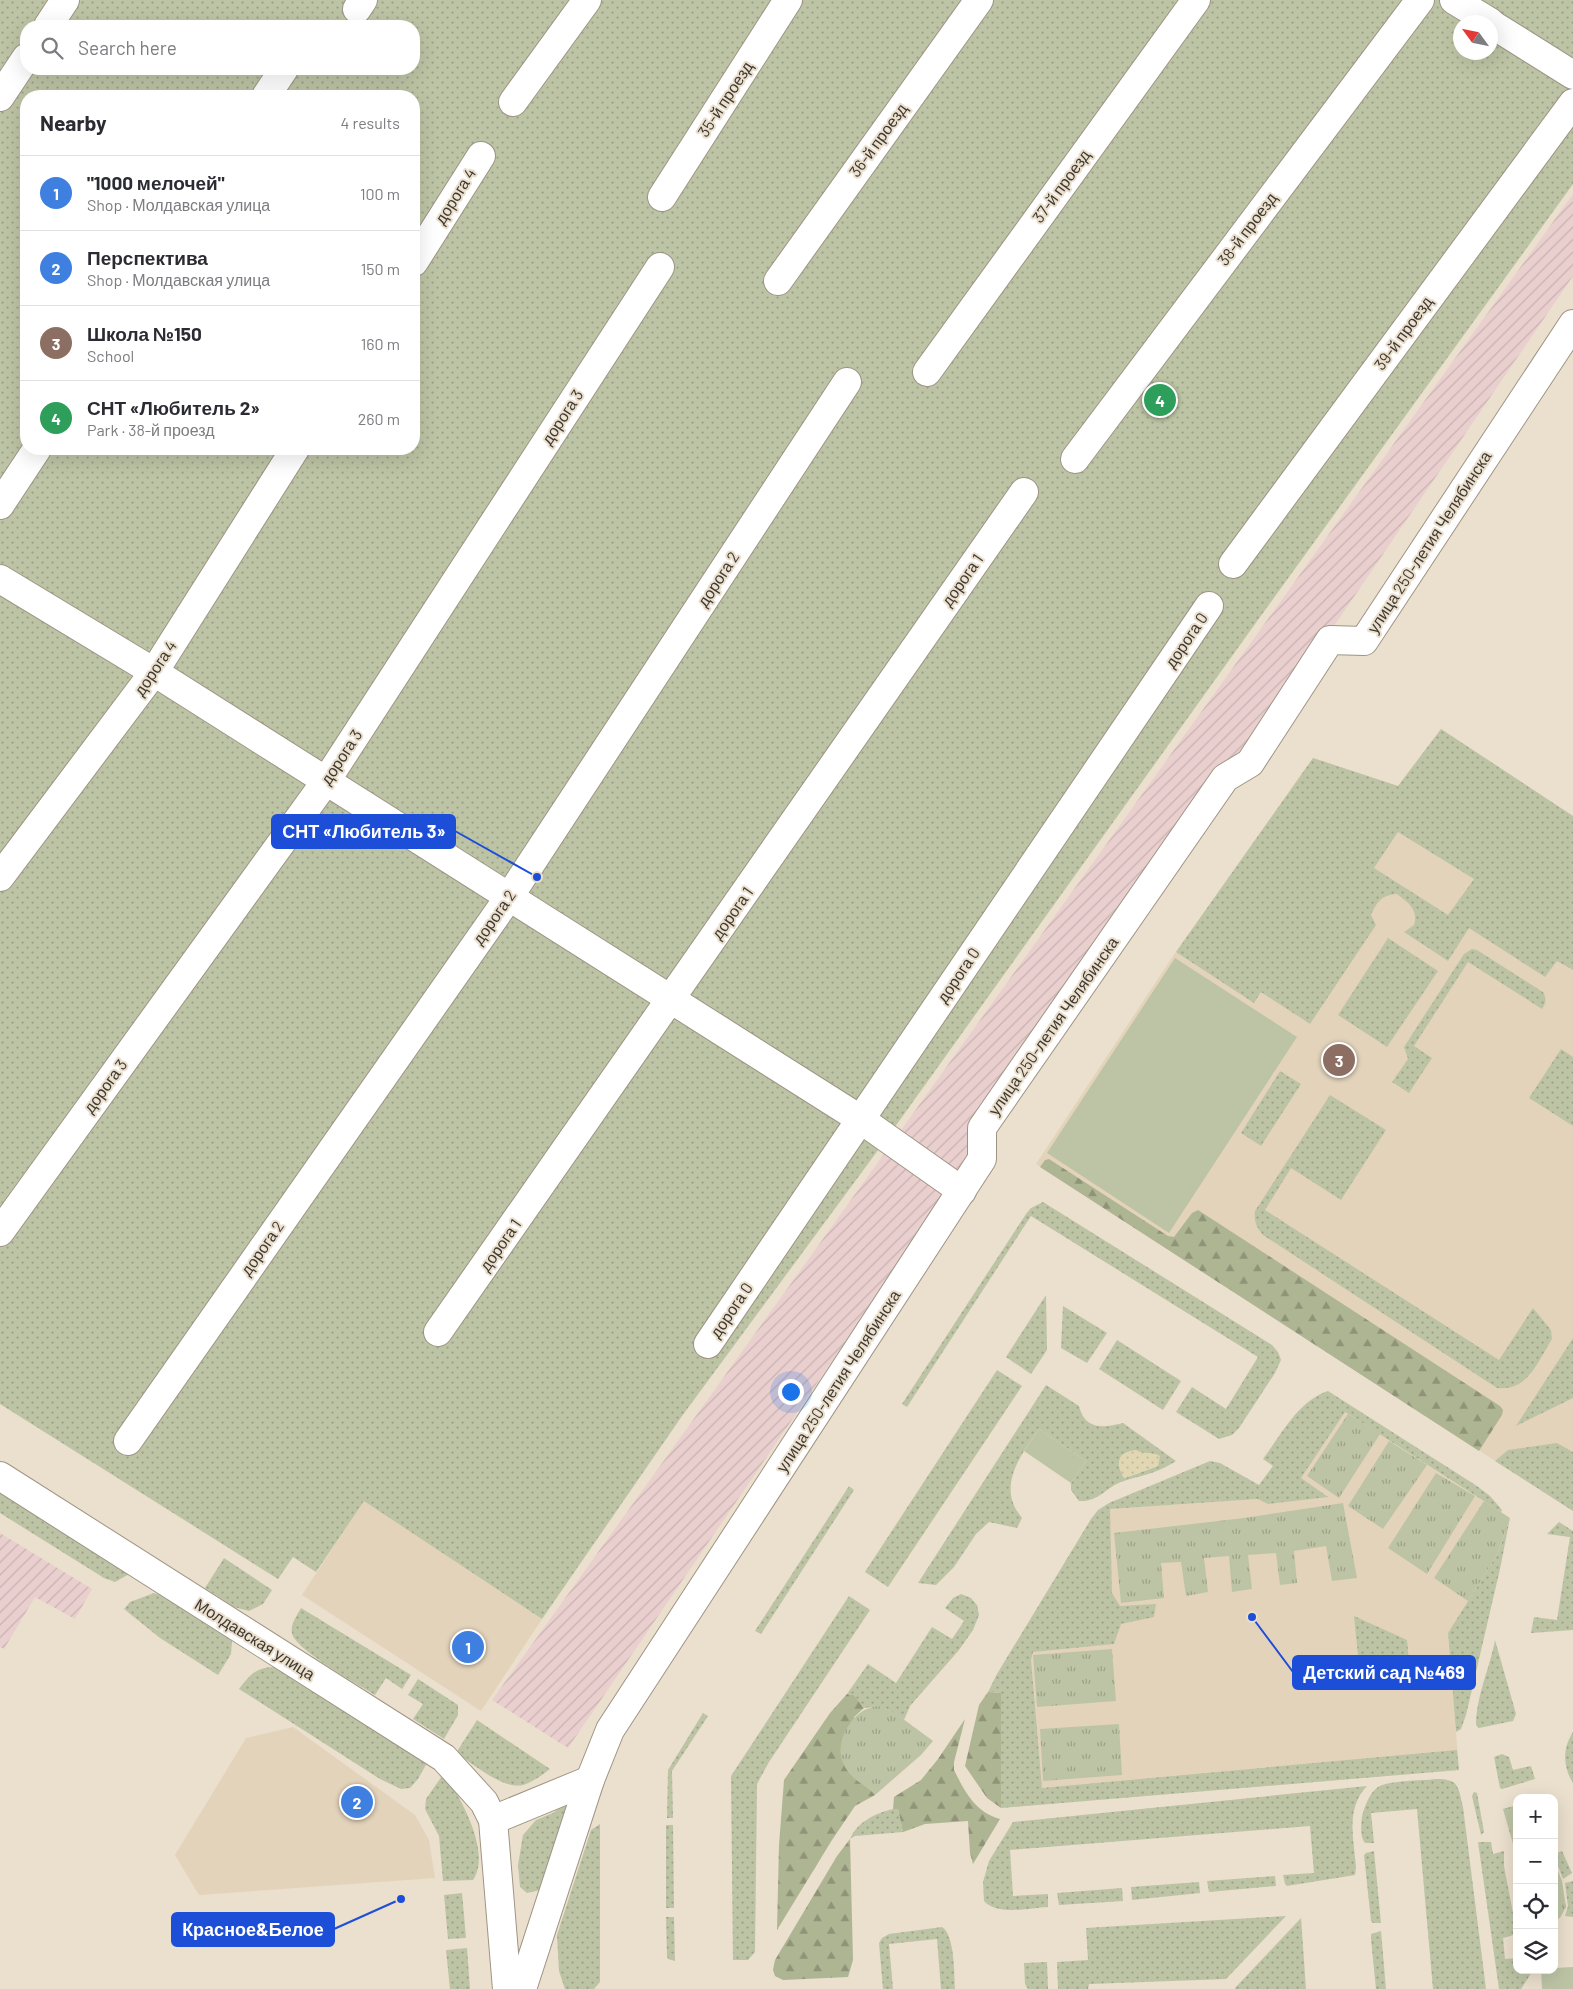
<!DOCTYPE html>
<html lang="en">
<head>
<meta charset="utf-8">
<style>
	:root { --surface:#fff; --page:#f2f2f3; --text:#2b2b33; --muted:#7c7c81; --line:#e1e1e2; --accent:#0b8043 }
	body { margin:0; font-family:Barlow,sans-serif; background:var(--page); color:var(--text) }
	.controls { position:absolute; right:15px; bottom:15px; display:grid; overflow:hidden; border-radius:10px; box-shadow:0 5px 20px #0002 }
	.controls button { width:45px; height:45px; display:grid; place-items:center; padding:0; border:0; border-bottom:1px solid var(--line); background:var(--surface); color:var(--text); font:25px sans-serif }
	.compass { position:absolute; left:1453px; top:15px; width:45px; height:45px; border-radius:50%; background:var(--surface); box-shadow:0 5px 20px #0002; rotate:303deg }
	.you { position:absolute; left:790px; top:1391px; width:18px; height:18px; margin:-12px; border:4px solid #fff; border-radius:50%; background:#1a73e8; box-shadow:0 0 0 8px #1a73e833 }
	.badge { display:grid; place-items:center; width:32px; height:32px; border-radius:50%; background:var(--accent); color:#fff; font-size:16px; font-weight:700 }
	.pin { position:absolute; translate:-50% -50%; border:2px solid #fff; box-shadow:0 1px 5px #0006 }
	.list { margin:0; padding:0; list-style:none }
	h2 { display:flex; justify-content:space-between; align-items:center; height:65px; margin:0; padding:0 20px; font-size:21px }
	h2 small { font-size:16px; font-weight:400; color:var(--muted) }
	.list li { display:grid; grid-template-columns:32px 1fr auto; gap:15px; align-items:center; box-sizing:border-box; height:75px; padding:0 20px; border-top:1px solid var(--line) }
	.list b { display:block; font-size:19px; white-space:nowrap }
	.list p { margin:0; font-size:16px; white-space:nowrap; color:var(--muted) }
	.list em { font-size:16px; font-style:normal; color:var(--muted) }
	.icon { flex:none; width:28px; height:28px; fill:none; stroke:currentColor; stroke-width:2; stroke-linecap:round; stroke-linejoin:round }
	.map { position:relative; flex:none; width:1573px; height:1989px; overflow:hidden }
	.search { position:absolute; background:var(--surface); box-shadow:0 5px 20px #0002; left:20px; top:20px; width:400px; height:55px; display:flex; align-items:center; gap:12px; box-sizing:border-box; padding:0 18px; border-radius:20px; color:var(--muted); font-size:19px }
	.panel { position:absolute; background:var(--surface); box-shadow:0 5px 20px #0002; left:20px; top:90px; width:400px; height:365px; border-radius:20px }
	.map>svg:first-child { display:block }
	.built { fill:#e3d3bb }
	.industrial { fill:url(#industrial-furrows) }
	.grass { fill:url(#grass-dots); fill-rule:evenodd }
	.forest { fill:url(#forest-firs) }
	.sand { fill:url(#sand-dots) }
	.park { fill:url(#park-tufts) }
	.pitch { fill:#bdc4a5 }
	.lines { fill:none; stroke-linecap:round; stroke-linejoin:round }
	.minor-casing { stroke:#9f9484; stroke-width:30 }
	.minor { stroke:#fff; stroke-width:28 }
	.labels { text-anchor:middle; stroke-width:4; stroke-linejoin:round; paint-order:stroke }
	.street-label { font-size:16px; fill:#3e3932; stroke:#ebdfcd }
	.leader { fill:none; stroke:#1d4ed8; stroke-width:2 }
	.callout-dot { fill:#1d4ed8; stroke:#ebdfcd; stroke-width:2 }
	.callout { fill:#1d4ed8; stroke:#1d4ed8; stroke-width:2 }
	.callout-label { font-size:18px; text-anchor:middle; font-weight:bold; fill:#fff }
</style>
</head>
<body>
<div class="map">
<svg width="1573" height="1989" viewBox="0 0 1573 1989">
	<defs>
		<pattern id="industrial-furrows" width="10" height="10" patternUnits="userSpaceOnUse" patternTransform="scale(1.25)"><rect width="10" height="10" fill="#eacfcf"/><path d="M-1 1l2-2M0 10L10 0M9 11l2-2" fill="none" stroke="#cab2b2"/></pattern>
		<pattern id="grass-dots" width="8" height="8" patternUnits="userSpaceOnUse" patternTransform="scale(1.25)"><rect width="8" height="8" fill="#bdc4a5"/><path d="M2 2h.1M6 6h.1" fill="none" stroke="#9ba087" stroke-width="1.8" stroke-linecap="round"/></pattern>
		<pattern id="forest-firs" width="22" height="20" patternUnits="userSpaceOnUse" patternTransform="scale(1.25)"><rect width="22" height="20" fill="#aeb593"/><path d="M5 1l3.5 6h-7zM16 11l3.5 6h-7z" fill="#8f9479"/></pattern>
		<pattern id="sand-dots" width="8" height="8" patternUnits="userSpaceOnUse" patternTransform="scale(1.25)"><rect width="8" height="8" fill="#e1d7b2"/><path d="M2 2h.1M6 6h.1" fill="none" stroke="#c2b99a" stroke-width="1.8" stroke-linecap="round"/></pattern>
		<pattern id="park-tufts" width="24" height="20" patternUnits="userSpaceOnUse" patternTransform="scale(1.25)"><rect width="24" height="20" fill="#bdc4a5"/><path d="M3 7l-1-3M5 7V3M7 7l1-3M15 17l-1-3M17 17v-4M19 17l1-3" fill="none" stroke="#9ba087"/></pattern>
	</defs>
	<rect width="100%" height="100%" fill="#ebdfcd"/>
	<g class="built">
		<polygon points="1441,729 1573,816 1573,1511 1036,1164 1173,956 1313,758 1398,786"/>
		<polygon points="1326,1400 1501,1512 1498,1553 1448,1633 1459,1770 1001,1808 1001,1693 1110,1509 1258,1499"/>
		<polygon points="364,1500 542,1619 481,1711 302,1595"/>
		<polygon points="293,1727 415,1815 429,1840 435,1878 199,1895 175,1855 246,1738"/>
	</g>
	<g class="industrial">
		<polygon points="1573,194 1573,276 568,1748 492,1700"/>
		<polygon points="0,1533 92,1589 75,1619 35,1597 4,1649 0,1647"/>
	</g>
	<g class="grass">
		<path d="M0,0H1573V184L1260,617L887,1138L682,1416L542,1619L364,1501L316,1572L293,1557L278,1579L0,1404ZM1460,22H1490V52H1460ZM26,26H414V69H26ZM26,96H414V449H26Z"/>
		<path d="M1441,729L1573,816V970L1557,961L1545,977L1469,928L1448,961L1404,932L1414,925C1419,909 1407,902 1397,894C1381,895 1377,902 1371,915L1376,925L1310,1024L1261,992L1254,1003L1176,952L1313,758L1398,786ZM1398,832L1474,879L1448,915L1374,868Z"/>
		<polygon points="1388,938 1438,971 1387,1047 1338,1015"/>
		<path d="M1472,949L1477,950L1543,992C1547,999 1546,1003 1542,1009L1468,962L1414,1046L1432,1058L1409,1093L1392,1082L1408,1059L1404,1047L1464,954Z"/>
		<polygon points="1561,1049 1573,1057 1573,1126 1529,1098"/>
		<polygon points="1280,1071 1301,1084 1261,1146 1241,1133"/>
		<path d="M1330,1095L1386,1130L1341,1200L1291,1168L1265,1210L1499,1360L1533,1308L1551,1330L1552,1339C1538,1361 1528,1392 1497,1388L1263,1235C1256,1227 1254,1221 1255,1211Z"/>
		<polygon points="1043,1202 1272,1345 1278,1352 1281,1360 1275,1373 1239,1428 1232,1435 1219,1439 1176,1412 1192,1387 1226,1409 1258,1357 1031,1216 907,1407 902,1404 1026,1214 1031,1208"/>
		<polygon points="1046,1295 1047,1350 1031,1374 1006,1357"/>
		<polygon points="1063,1306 1107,1333 1087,1363 1061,1348"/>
		<polygon points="1573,1338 1573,1398 1516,1426"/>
		<polygon points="1117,1340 1181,1381 1163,1410 1099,1369"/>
		<polygon points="997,1370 1022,1386 888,1587 865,1572"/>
		<path d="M1046,1385L1079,1406C1085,1430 1103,1428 1123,1423L1176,1461C1156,1474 1142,1475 1121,1482C1105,1488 1099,1502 1079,1501L1071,1490V1483L1086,1461L1039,1429C1020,1456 996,1487 1022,1518L1017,1528L989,1522L976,1534L954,1567L936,1585L918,1583ZM1141,1454H1156L1158,1466L1125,1478C1119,1469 1117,1465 1122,1455Z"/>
		<path d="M1328,1391L1477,1486L1490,1496L1502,1510L1501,1512L1345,1412L1301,1478L1328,1497L1268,1504L1258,1499L1110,1509L1112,1593L1120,1606L1156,1604L1154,1617L1121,1624L1114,1644L1033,1652L1031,1660L1042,1788L1457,1750L1459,1770L1001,1808V1693L988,1692L997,1674L1091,1519L1098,1510L1109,1503L1210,1461L1220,1463L1259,1485L1273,1466L1263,1459C1281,1435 1298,1401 1328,1391Z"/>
		<polygon points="1557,1443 1573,1452 1573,1511 1495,1461 1508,1450"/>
		<polygon points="849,1486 854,1490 761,1634 755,1631"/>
		<polygon points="0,1490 131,1573 115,1582 104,1578 0,1513"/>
		<polygon points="1510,1518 1500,1569 1466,1715 1461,1729 1456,1732 1448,1633 1498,1553"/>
		<polygon points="1559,1522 1573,1531 1573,1630 1531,1633 1534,1617 1557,1620 1570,1537 1547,1534"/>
		<polygon points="224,1558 272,1590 263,1604 249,1611 234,1607 205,1588"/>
		<polygon points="154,1593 164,1596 220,1630 232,1641 231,1654 218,1675 160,1638 124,1609 130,1602"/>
		<path d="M961,1594L971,1598L977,1605L979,1615L973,1630L959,1650L910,1706L904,1720C890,1710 882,1706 864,1708L854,1695L847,1694L868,1664L896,1683L932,1627L952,1639L964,1621L945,1608L953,1598Z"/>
		<polygon points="849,1596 870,1610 769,1762 757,1784 755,1952 748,1960 733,1960 731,1776"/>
		<path d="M301,1608L411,1675L402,1689L386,1678L375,1695C359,1685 294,1649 292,1633C290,1625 297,1615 301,1608Z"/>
		<polygon points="1354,1616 1407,1640 1409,1661 1359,1665"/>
		<path d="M1495,1640L1516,1714L1513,1721L1508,1722L1479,1728L1476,1725C1476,1696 1490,1668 1495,1640Z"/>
		<path d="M274,1667L428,1761L418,1779L410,1788L401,1789L380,1779L239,1689C251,1674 255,1668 274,1667Z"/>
		<polygon points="418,1679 458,1705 458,1715 444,1739 413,1719 423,1704 408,1695"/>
		<polygon points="703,1713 708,1716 672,1771 673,1818 667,1818 668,1770"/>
		<path d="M477,1720L550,1769C542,1775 533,1782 523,1785C503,1790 472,1763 456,1753Z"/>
		<path d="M1573,1732V1783C1563,1767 1562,1749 1573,1732Z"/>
		<polygon points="1502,1754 1509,1757 1513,1770 1531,1766 1535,1779 1502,1789 1500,1788 1494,1757"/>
		<path d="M444,1773C460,1797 492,1852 473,1880L443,1881L439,1836L425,1809L426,1799Z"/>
		<path d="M1436,1779C1459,1779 1458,1786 1463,1807L1486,1989H1433L1417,1809L1371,1813L1374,1843H1365C1360,1837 1361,1825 1362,1817C1364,1808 1369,1793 1378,1787C1390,1780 1421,1781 1436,1779Z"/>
		<path d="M1367,1786C1345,1809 1354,1839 1356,1868L1355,1875L1287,1886L1285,1884L1283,1875L1314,1873L1310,1826L1010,1850L1013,1896L1048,1894V1907C1029,1908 998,1916 984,1901L983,1882L989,1861L1013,1822Z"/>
		<polygon points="1474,1792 1477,1793 1484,1832 1481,1835 1472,1796"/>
		<polygon points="576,1794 540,1890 527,1893 520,1887 518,1865 523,1835 536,1820 553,1813"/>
		<path d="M893,1809H898L903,1832L855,1836L850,1839C857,1822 876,1813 893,1809Z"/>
		<polygon points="600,1824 600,1982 594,1989 565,1989 559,1971 557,1935 591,1830"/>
		<polygon points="666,1825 673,1825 674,1908 666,1908"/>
		<polygon points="1478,1842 1491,1842 1493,1854 1504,1851 1504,1866 1517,1934 1503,1938 1505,1959 1517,1958 1517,1970 1532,1972 1521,1989 1499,1989"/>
		<polygon points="1374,1851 1381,1923 1373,1923 1371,1921 1364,1855 1366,1853"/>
		<polygon points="1562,1851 1572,1873 1563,1879 1558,1866 1554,1865 1554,1854"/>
		<polygon points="1275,1876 1276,1886 1209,1892 1207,1881"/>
		<polygon points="1573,1881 1573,1917 1565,1916 1568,1906 1565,1883"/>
		<polygon points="1199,1882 1200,1893 1132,1900 1131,1887"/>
		<polygon points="1122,1888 1123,1901 1059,1905 1057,1893"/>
		<polygon points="462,1893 466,1938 448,1939 444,1895"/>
		<polygon points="1286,1916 1226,1979 1089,1984 1088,1989 1058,1989 1057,1962 1088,1960 1086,1928"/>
		<polygon points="666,1917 674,1917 675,1961 668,1959 667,1956"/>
		<polygon points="1301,1918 1306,1989 1235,1989 1235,1988"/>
		<path d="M942,1927C955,1935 954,1974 955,1989H941L937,1939L889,1944L893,1989H883L879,1943L882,1938L889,1934Z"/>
		<polygon points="1381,1931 1386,1989 1376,1989 1371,1939 1371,1934"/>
		<polygon points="467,1948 470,1989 450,1989 446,1950"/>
		<polygon points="1047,1962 1048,1989 1028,1989 1025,1984 1024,1963"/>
	</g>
	<g class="forest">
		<polygon points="1049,1159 1168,1236 1174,1237 1192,1213 1198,1210 1500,1406 1503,1410 1502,1415 1479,1451 1040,1167 1045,1160"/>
		<polygon points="988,1692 1001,1693 1001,1808 987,1798 965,1766 979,1705"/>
		<polygon points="847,1694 854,1695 864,1708 854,1717 853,1777 869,1787 875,1795 855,1806 832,1840 777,1930 779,1845 784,1780 830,1713"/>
		<path d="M965,1719L954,1762V1770C965,1792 975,1812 1000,1819L973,1864L970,1853L968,1821L925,1824L903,1832L898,1809H893L894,1797L921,1780L938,1759Z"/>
		<polygon points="850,1839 853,1960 848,1977 783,1980 775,1976 773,1970 775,1960 837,1856"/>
	</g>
	<path class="sand" d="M1136,1450C1144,1455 1152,1451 1160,1456L1158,1466L1124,1478C1116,1464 1116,1452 1136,1450Z"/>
	<g class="park">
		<polygon points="1348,1414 1380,1434 1339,1498 1307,1476"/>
		<polygon points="1389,1441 1427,1465 1383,1529 1348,1506"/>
		<polygon points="1436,1473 1475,1496 1427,1574 1388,1548"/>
		<polygon points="1484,1501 1510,1518 1498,1553 1468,1601 1434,1578"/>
		<polygon points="1343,1503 1357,1578 1332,1581 1326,1546 1294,1551 1297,1583 1280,1585 1276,1553 1248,1555 1252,1589 1232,1592 1229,1556 1204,1558 1208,1592 1186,1596 1181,1562 1161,1563 1164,1598 1121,1603 1114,1533 1244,1518"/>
		<polygon points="1112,1649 1116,1701 1037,1707 1033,1655"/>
		<path d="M878,1706L895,1713L933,1741L921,1755L875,1795C868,1787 860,1784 853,1777C838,1763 837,1745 847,1728C856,1714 862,1709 878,1706Z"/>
		<polygon points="1119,1724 1122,1775 1043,1781 1040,1729"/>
		<polygon points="1517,1805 1517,1858 1503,1809"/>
		<polygon points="1554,1866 1557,1868 1562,1881 1566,1907 1560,1918 1554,1920"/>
	</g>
	<g class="pitch">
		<polygon points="1175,958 1297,1037 1169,1233 1047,1153"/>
		<polygon points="1039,1429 1086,1461 1071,1483 1024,1451"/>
		<polygon points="1573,1967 1573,1989 1542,1989 1541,1970 1554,1970 1554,1968"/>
	</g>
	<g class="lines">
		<g class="minor-casing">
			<g id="minor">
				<polyline points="1454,0 1490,22"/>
				<polyline points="357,9 363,0"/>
				<polyline points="1490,23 1573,75"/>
				<polyline points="48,26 65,0"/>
				<polyline points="266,96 284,69"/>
				<polyline points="0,97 26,58"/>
				<polyline points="513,102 587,0"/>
				<polyline points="662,197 788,0"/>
				<polyline points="414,262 481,156"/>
				<polyline points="778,281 979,0"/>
				<polyline points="927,372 1196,0"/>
				<polyline points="1075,459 1420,0"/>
				<polyline points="0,505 37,449"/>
				<polyline points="1233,564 1573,103"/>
				<polyline points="0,579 154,672 860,1119 962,1191"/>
				<polyline points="0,877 154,672 295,449"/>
				<polyline points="0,1232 326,781 660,267"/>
				<polyline points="438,1332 1024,492"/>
				<polyline points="708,1344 1209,606"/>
				<polyline points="128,1441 509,897 847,382"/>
				<polyline points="0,1476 444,1758 484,1802 493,1820 507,1989"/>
				<polyline points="493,1820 590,1780"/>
				<polyline points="522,1989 590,1780 610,1730 982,1159 982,1128 1225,778 1250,763 1330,640 1364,641 1573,324"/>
			</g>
		</g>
		<use href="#minor" class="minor"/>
	</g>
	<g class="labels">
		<g class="street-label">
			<text transform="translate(725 99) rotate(-57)" y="6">35-й проезд</text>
			<text transform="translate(878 140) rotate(-54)" y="6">36-й проезд</text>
			<text transform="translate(1061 186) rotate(-54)" y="6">37-й проезд</text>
			<text transform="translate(455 196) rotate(-58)" y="6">дорога 4</text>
			<text transform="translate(1247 229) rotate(-53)" y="6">38-й проезд</text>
			<text transform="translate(1403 333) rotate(-54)" y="6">39-й проезд</text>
			<text transform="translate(562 417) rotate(-57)" y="6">дорога 3</text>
			<text transform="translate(1429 542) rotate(-57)" y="6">улица 250-летия Челябинска</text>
			<text transform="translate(718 579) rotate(-57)" y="6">дорога 2</text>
			<text transform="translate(962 580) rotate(-55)" y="6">дорога 1</text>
			<text transform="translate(1186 640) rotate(-56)" y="6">дорога 0</text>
			<text transform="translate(155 668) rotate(-56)" y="6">дорога 4</text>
			<text transform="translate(341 757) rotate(-57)" y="6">дорога 3</text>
			<text transform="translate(732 913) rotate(-55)" y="6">дорога 1</text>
			<text transform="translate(494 917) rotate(-55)" y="6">дорога 2</text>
			<text transform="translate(958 975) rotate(-56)" y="6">дорога 0</text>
			<text transform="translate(1053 1026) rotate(-55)" y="6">улица 250-летия Челябинска</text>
			<text transform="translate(105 1086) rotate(-54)" y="6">дорога 3</text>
			<text transform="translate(500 1245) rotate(-55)" y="6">дорога 1</text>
			<text transform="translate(262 1248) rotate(-55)" y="6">дорога 2</text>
			<text transform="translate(731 1310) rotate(-56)" y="6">дорога 0</text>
			<text transform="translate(838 1381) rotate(-57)" y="6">улица 250-летия Челябинска</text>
			<text transform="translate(255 1639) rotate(32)" y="6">Молдавская улица</text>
		</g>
	</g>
	<path class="leader" d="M537 877L455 831M1252 1617L1293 1672M401 1899L334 1929"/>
	<g class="callout-dot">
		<circle cx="537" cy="877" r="5"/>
		<circle cx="1252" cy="1617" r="5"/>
		<circle cx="401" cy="1899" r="5"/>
	</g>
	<g class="callout">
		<rect x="272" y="815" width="183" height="33" rx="5"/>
		<rect x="1293" y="1656" width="182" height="33" rx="5"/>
		<rect x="172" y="1913" width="162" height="33" rx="5"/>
	</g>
	<g class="callout-label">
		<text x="364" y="838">СНТ «Любитель 3»</text>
		<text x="1384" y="1679">Детский сад №469</text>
		<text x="253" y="1936">Красное&amp;Белое</text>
	</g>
</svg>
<div class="controls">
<button>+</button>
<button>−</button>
<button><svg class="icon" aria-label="locate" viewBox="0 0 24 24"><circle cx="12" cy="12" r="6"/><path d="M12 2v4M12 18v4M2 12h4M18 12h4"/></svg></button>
<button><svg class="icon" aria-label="layers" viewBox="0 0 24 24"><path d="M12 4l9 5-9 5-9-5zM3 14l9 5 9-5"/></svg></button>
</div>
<svg class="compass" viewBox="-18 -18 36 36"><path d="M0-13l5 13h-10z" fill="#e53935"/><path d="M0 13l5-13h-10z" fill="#7c7c81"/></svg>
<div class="you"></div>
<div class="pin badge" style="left:468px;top:1647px;background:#3f7fe0">1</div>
<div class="pin badge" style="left:357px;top:1802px;background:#3f7fe0">2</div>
<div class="pin badge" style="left:1339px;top:1060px;background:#8d6e63">3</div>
<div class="pin badge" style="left:1160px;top:400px;background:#2e9e5b">4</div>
<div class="search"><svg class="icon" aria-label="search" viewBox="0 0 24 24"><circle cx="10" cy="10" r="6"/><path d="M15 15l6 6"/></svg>Search here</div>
<section class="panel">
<h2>Nearby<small>4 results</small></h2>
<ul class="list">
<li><span class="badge" style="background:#3f7fe0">1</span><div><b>&quot;1000 мелочей&quot;</b><p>Shop · Молдавская улица</p></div><em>100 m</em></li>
<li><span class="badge" style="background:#3f7fe0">2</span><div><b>Перспектива</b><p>Shop · Молдавская улица</p></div><em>150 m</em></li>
<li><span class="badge" style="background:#8d6e63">3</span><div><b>Школа №150</b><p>School</p></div><em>160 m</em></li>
<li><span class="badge" style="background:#2e9e5b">4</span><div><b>СНТ «Любитель 2»</b><p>Park · 38-й проезд</p></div><em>260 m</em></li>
</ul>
</section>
</div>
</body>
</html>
